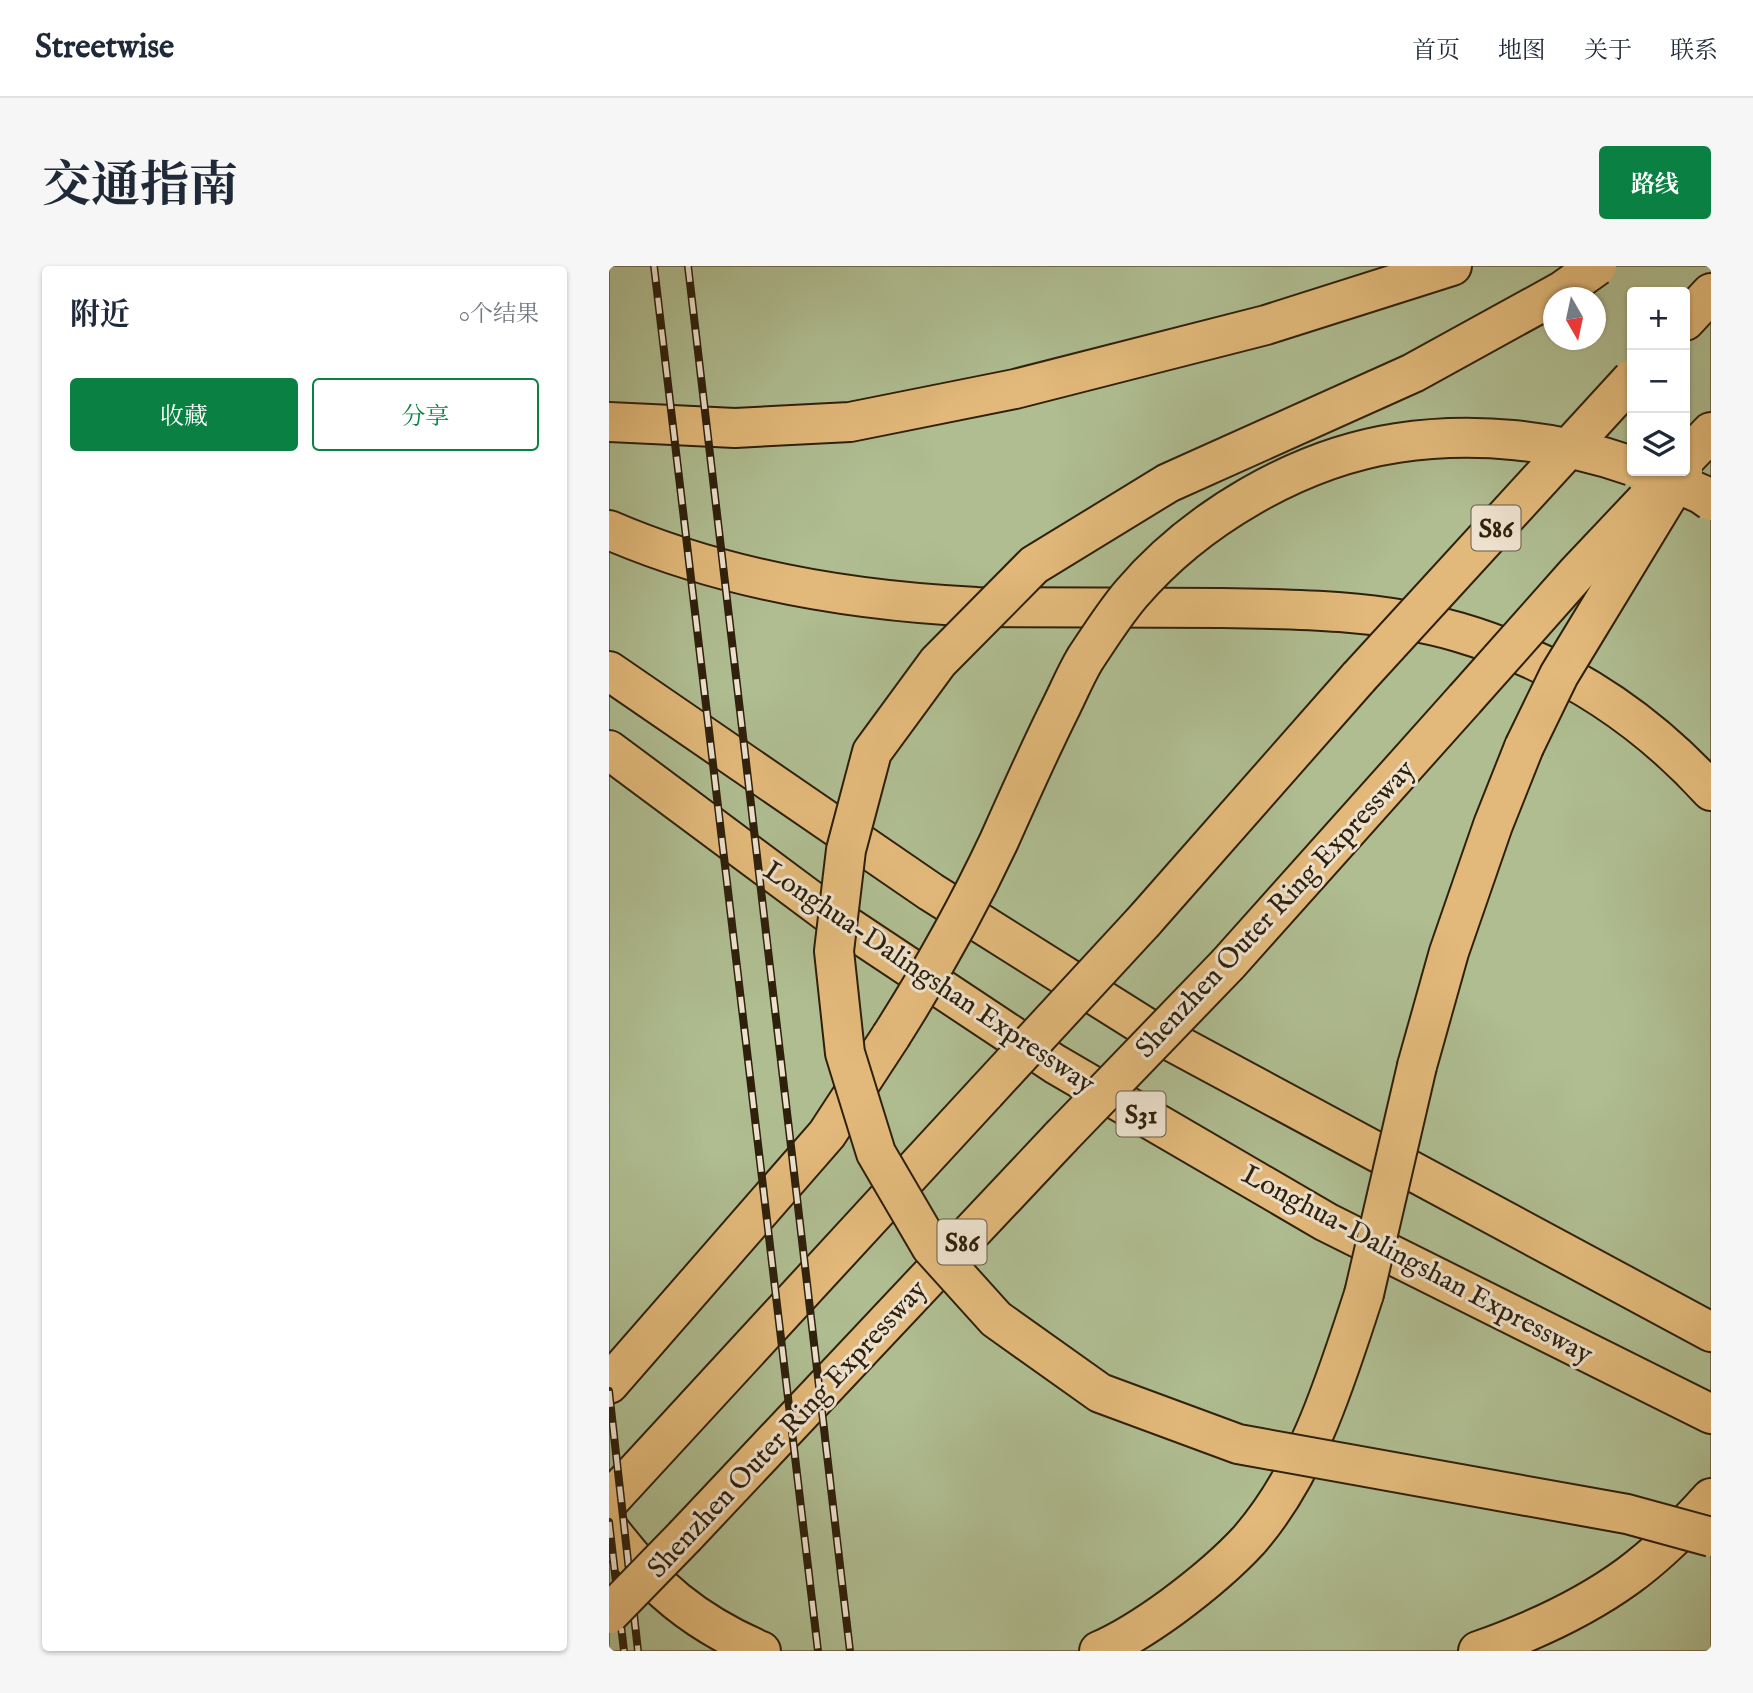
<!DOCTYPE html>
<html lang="zh">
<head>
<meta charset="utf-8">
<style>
	:root { --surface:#fff; --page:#f6f6f7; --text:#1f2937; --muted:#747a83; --line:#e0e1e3; --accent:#0b8043 }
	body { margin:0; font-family:"IM FELL English","Noto Serif SC",serif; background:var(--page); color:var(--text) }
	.controls { position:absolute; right:21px; top:21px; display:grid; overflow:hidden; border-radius:7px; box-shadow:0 2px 5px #0004 }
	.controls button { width:63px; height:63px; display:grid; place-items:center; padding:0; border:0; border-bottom:2px solid var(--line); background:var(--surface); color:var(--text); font:35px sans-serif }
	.compass { position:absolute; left:934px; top:21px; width:63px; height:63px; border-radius:50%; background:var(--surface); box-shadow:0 2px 5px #0004; rotate:171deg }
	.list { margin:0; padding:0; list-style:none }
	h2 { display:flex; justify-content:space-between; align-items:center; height:91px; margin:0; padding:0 28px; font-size:30px }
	h2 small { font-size:23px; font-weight:400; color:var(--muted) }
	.actions { display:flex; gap:14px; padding:21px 28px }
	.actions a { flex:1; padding:16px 0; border:2px solid var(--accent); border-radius:7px; text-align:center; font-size:24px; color:var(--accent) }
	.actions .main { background:var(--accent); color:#fff }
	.icon { flex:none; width:38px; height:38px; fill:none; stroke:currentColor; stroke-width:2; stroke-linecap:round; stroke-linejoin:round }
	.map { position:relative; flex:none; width:1102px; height:1385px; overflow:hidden; border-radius:7px }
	header { display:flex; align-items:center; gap:42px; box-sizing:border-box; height:98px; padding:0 35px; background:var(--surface); border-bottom:2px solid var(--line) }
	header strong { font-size:33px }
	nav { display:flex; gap:38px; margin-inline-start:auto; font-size:24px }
	.intro { display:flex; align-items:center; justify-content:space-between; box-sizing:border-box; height:168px; padding:0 42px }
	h1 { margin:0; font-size:49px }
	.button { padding:18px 32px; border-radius:7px; background:var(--accent); color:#fff; font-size:24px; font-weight:700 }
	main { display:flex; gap:42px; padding:0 42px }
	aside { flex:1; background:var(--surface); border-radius:7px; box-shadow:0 2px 5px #0004 }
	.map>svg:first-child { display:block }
	.green { fill:#afbd91; stroke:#6f6e4e; stroke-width:2; fill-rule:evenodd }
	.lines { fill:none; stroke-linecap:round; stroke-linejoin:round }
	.highway-casing { stroke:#2f200b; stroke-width:42 }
	.highway { stroke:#e2b97a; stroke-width:38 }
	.rail-casing { stroke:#2f200b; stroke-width:8 }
	.rail { stroke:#ede2cf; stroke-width:5; stroke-dasharray:16; stroke-linecap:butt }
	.highway-bridge-casing { stroke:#2f200b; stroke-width:42; stroke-linecap:butt }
	.highway-bridge { stroke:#e2b97a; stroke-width:38 }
	.labels { text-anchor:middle; stroke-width:6; stroke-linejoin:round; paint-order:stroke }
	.shield { fill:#ede2cf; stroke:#685a46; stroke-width:2 }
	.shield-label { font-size:26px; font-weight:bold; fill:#2f200b }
	.street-label { font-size:28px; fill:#2f200b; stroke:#ede2cf }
</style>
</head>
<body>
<header>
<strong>Streetwise</strong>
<nav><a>首页</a><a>地图</a><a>关于</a><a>联系</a></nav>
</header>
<div class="intro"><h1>交通指南</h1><a class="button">路线</a></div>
<main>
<aside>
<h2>附近<small>0个结果</small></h2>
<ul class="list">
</ul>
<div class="actions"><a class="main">收藏</a><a>分享</a></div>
</aside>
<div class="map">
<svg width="1102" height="1385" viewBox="0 0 1102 1385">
	<rect width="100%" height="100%" fill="#e3d2b5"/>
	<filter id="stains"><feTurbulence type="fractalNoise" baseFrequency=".00286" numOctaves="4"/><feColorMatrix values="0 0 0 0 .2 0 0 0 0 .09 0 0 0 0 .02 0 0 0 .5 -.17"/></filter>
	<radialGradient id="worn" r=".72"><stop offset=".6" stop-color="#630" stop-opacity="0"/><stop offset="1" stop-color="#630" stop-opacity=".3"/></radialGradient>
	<path class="green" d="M0,0H1102V1385H0ZM1023,26H1076V205H1023ZM944,32H986V74H944Z"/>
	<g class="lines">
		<g class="highway-casing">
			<g id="highway">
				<polyline points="1076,55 1102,27"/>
				<polyline points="0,156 126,162 241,156 406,123 657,59 843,0"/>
				<polyline points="1076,193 1102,166"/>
				<path d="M0,264C116,314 242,335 368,341C449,342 531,341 612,342C691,343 772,344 849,366C948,395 1033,449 1102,525"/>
				<polyline points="0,405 322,626 543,765 1102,1066"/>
				<polyline points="0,484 223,650 446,798 717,956 1102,1148"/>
				<polyline points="535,655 750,411"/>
				<polyline points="619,698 856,433"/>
				<polyline points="808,800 840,686 884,559 915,481"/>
				<polyline points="0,1118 218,868 282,770"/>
				<polyline points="0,1235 377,826"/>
				<path d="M0,1263C44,1321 85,1356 152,1385"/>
				<polyline points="77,1269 452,871"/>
				<path d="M490,1385C515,1374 541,1357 563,1341C590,1321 617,1299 640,1274C700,1205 727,1113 755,1028"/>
				<path d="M869,1385C920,1367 975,1342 1019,1310C1049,1288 1077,1260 1102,1232"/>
			</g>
		</g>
		<use href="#highway" class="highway"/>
		<g class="rail-casing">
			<g id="rail">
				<polyline points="45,0 209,1385"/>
				<polyline points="79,0 241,1385"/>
				<polyline points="0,1125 29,1385"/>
				<polyline points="0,1256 15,1385"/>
			</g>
		</g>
		<use href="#rail" class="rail"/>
		<g class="highway-bridge-casing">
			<g id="highway-bridge">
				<polyline points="988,0 953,25 804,107 559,217 425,299 329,396 263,486 237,584 225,685 236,787 267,887 322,981 387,1053 491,1127 629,1178 1018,1248 1102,1271"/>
				<polyline points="1044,207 1092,228 1102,235"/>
				<polyline points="750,411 1023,113"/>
				<polyline points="856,433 967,308 1036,235"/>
				<polyline points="915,481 950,409 1074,205"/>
				<path d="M282,770C322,707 358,643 390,575C410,530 430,485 452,441C460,425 467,408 476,393C490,372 505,348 522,328C586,253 689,192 788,177C866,165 949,174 1023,200"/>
				<polyline points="377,826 535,655"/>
				<polyline points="452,871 619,698"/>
				<polyline points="755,1028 808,800"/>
				<polyline points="0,1348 77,1269"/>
			</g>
		</g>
		<use href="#highway-bridge" class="highway-bridge"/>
	</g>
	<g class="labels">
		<g class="shield">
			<rect x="862.5" y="239.5" width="49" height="45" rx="5"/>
			<rect x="507.5" y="825.5" width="49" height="45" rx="5"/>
			<rect x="328.5" y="953.5" width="49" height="45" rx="5"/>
		</g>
		<g class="shield-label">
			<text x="887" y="271">S86</text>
			<text x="532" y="857">S31</text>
			<text x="353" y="985">S86</text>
		</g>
		<g class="street-label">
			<text transform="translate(665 642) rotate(-47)" y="10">Shenzhen Outer Ring Expressway</text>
			<text transform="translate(321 710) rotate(34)" y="10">Longhua-Dalingshan Expressway</text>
			<text transform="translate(809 997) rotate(28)" y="10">Longhua-Dalingshan Expressway</text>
			<text transform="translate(177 1162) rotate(-47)" y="10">Shenzhen Outer Ring Expressway</text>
		</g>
	</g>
	<rect width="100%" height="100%" filter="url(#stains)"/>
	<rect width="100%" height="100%" fill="url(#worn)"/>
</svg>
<div class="controls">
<button>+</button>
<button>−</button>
<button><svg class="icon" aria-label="layers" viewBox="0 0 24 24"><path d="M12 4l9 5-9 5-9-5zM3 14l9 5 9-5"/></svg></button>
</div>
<svg class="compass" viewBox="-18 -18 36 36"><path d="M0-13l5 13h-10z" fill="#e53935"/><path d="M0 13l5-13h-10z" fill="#747a83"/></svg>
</div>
</main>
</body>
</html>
